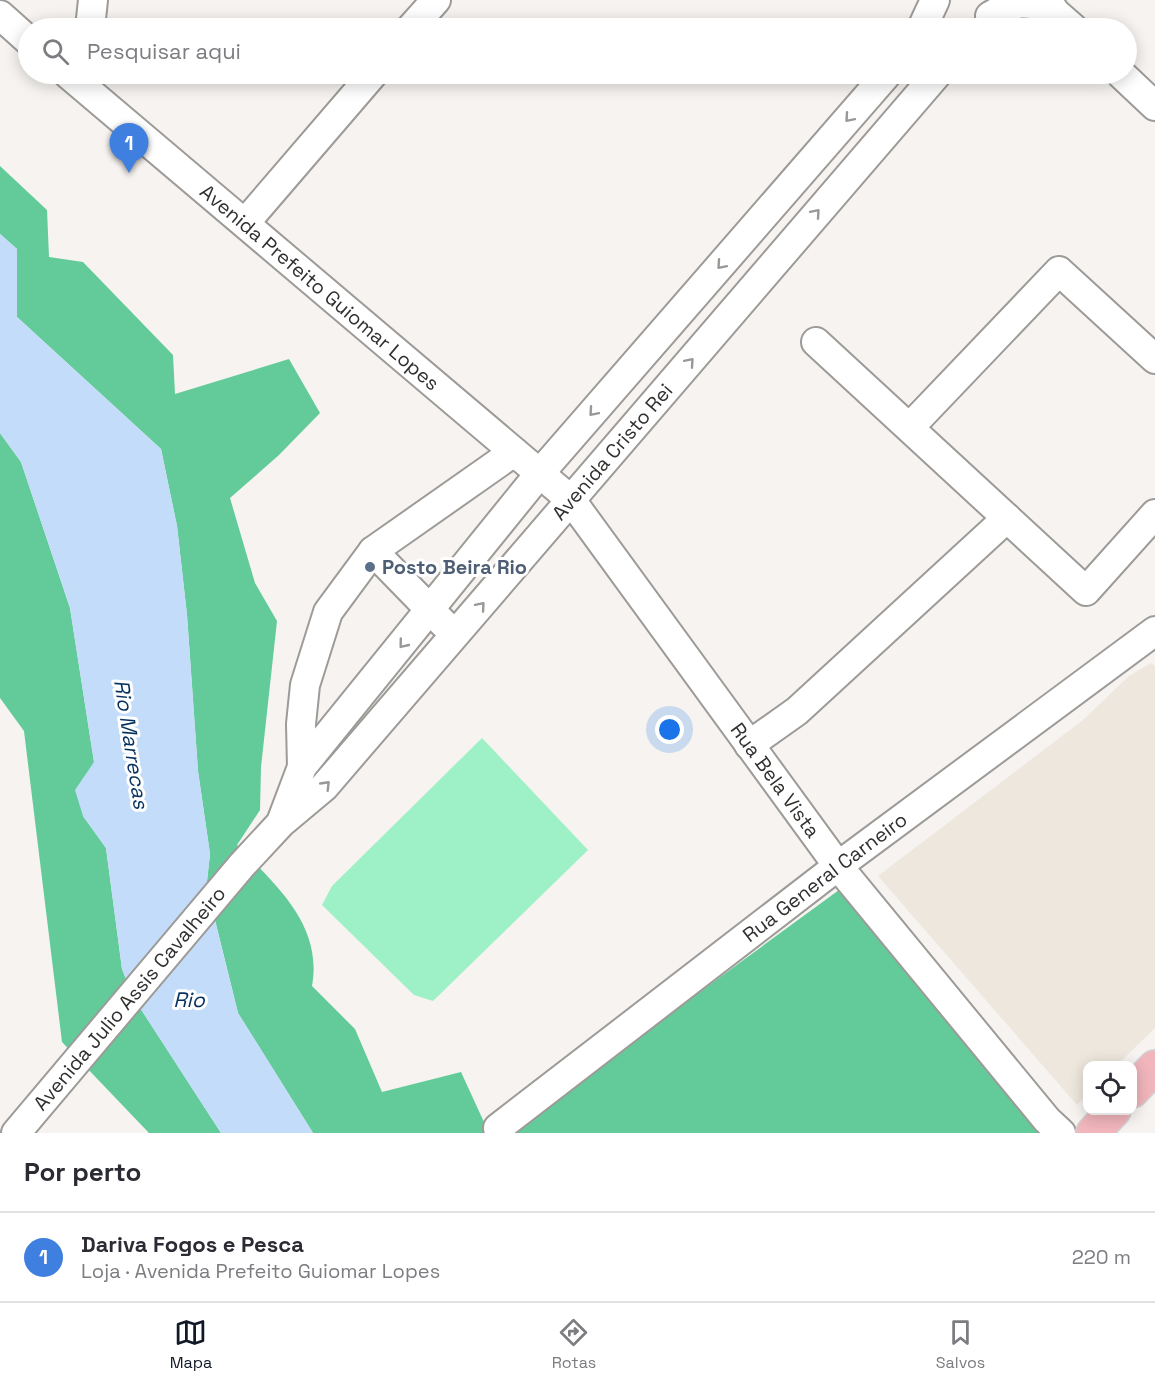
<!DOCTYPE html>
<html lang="pt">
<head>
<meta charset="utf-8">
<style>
	:root { --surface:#fff; --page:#f2f2f3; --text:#2b2b33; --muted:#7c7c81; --line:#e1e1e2; --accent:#111827 }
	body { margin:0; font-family:"Space Grotesk",sans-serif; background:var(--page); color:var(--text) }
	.controls { position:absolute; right:18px; bottom:18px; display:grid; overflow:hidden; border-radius:12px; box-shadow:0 3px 15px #0003 }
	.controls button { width:54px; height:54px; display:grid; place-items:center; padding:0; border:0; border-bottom:2px solid var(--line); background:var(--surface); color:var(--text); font:30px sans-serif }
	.you { position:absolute; left:670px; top:730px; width:21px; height:21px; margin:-15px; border:4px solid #fff; border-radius:50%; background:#1a73e8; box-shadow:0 0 0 9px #1a73e833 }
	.badge { display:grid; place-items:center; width:39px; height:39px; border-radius:50%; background:var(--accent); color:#fff; font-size:20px; font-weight:700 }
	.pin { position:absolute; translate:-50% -50px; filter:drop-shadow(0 2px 3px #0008) }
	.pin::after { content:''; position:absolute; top:32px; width:21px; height:18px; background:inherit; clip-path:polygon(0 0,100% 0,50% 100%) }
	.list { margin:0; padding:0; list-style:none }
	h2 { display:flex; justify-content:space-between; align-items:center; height:78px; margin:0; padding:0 24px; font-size:26px }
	h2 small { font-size:20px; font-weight:400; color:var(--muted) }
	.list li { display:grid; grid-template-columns:39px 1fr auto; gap:18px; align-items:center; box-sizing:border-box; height:90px; padding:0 24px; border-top:2px solid var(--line) }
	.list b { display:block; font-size:22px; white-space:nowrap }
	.list p { margin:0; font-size:20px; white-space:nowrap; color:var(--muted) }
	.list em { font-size:20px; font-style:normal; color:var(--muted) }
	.icon { flex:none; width:33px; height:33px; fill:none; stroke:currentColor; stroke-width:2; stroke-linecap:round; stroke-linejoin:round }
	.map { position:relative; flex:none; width:1155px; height:1133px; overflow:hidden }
	.search { position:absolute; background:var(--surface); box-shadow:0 3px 15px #0003; left:18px; right:18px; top:18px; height:66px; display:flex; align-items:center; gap:15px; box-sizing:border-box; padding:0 21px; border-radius:33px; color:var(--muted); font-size:22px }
	.sheet { height:168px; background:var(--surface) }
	nav { display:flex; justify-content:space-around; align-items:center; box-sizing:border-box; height:84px; border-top:2px solid var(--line); background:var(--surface); font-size:16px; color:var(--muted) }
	nav a { display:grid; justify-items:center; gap:3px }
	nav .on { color:var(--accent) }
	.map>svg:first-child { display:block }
	.built { fill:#ede7dd }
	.green { fill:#9ef0c6 }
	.forest { fill:#63cb9a }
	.water { fill:#c3dcf9 }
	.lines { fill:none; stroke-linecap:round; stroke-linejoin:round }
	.minor-casing { stroke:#9d9b98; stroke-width:32 }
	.major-casing { stroke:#d2d1d1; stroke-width:36 }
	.minor { stroke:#fff; stroke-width:28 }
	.major { stroke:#f1b5bc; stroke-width:33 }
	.oneway { stroke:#989896 }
	.service-dot { fill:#5c6f8a; stroke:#fff; stroke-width:2 }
	.labels { text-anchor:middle; stroke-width:6; stroke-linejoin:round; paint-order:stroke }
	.street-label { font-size:20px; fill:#31302e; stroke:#fff }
	.service-label { font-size:20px; font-weight:bold; fill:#4e5e75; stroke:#fff; text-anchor:start }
	.water-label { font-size:21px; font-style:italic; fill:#04315d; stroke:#fff }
</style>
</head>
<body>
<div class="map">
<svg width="1155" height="1133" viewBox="0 0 1155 1133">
	<rect width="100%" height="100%" fill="#f6f3f0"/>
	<polygon class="built" points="1151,663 1155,666 1155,1028 1117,1065 1088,1066 1087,1094 1077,1105 878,876 1083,720 1129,676"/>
	<polygon class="green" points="482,738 588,850 433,1001 414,995 322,905 332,886"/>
	<g class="forest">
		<path d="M0,166L47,210L49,257L83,262L173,355L175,394L289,359L320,413L279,455L230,498L255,583L277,621L261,767L260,810L237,845C276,885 323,925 312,986L355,1029L382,1092L461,1072L489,1133H313L238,1013L212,908L207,881L210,854L198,771L187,615L177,526L161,449L17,317V249L0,234Z"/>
		<polygon points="0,433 21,462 70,608 94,762 83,816 106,848 122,969 133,997 221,1133 149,1133 62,1042 24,731 0,698"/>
		<polygon points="839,890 1040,1133 507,1133"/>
	</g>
	<polygon class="water" points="0,234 17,249 17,317 161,449 177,526 187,615 198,771 210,854 207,881 212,908 238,1013 313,1133 221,1133 133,997 122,969 106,848 83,816 75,790 94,762 70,608 21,462 0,433"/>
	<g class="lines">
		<g class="minor-casing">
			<g id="minor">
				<polyline points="1041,0 1073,28"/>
				<polyline points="0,15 28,40"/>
				<path d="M990,16C1017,0 1024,1 1053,9"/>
				<polyline points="90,28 93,0"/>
				<polyline points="411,28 436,0"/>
				<polyline points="922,28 935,0"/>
				<path id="s1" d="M68,74L571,500L838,866L1047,1120L1061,1133"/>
				<polyline points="1121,74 1155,106"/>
				<polyline points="245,223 373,74"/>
				<polyline points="816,342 1086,591 1155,514"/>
				<polyline points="910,427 1059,271 1155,359"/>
				<polyline points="373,551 444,624"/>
				<polyline points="749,745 797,711 1007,518"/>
				<polyline points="302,767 301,724 305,685 328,612 373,551 514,452"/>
				<polyline points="282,820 302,767 540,473 887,74"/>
				<path id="s2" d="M498,1128L838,866L1155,631"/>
				<path id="s3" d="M16,1133L242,865L281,823L324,787L937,74"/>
			</g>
		</g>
		<g class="major-casing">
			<g id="major">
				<polyline points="1132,1091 1155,1067"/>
				<polyline points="1093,1133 1114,1110"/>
			</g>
		</g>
		<use href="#minor" class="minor"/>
		<use href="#major" class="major"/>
	</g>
	<defs><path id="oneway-chevron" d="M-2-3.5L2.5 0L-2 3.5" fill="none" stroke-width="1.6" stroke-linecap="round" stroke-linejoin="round" transform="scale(1.5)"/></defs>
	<g class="oneway">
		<use href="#oneway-chevron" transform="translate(849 118) rotate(131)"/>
		<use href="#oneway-chevron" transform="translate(816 213) rotate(-49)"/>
		<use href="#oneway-chevron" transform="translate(721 265) rotate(131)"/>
		<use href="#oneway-chevron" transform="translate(690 362) rotate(-49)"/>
		<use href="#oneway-chevron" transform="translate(593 412) rotate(131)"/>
		<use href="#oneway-chevron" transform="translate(481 606) rotate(-50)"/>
		<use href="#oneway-chevron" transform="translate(403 644) rotate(129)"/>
		<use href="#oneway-chevron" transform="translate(326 785) rotate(-46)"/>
	</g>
	<circle class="service-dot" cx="370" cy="567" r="6"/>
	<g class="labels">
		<g class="street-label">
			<text dy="7" stroke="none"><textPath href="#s1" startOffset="330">Avenida Prefeito Guiomar Lopes</textPath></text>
			<text dy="7" stroke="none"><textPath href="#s3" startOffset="906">Avenida Cristo Rei</textPath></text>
			<text dy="7" stroke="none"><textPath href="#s1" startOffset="1006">Rua Bela Vista</textPath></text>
			<text dy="7" stroke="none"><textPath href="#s2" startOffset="412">Rua General Carneiro</textPath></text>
			<text dy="7" stroke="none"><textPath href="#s3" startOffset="176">Avenida Julio Assis Cavalheiro</textPath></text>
		</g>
		<g class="service-label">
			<text x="382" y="574">Posto Beira Rio</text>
		</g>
		<g class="water-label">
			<text transform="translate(131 744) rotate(81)" y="7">Rio Marrecas</text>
			<text x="189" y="1007">Rio</text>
		</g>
	</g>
</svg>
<div class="controls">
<button><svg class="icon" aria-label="locate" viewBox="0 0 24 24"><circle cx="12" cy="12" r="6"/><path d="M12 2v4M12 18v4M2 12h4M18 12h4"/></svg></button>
</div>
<div class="you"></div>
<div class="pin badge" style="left:129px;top:173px;background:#3f7fe0">1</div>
<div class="search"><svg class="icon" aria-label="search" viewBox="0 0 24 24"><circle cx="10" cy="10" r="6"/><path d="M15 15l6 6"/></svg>Pesquisar aqui</div>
</div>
<section class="sheet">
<h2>Por perto<small></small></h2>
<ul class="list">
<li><span class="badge" style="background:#3f7fe0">1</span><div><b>Dariva Fogos e Pesca</b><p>Loja · Avenida Prefeito Guiomar Lopes</p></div><em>220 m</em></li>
</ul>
</section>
<nav>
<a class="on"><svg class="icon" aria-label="map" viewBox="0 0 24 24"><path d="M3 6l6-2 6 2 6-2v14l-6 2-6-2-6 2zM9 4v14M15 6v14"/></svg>Mapa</a>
<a><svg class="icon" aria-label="directions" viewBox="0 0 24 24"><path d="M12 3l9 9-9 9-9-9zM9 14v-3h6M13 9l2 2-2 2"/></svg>Rotas</a>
<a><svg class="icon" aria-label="saved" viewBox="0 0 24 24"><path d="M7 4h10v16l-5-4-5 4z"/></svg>Salvos</a>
</nav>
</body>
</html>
